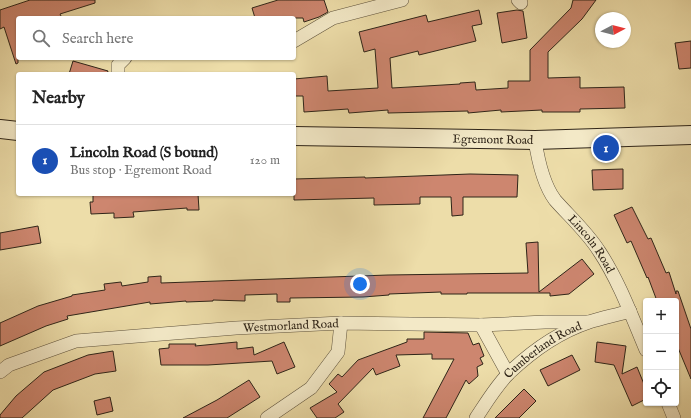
<!DOCTYPE html>
<html lang="en">
<head>
<meta charset="utf-8">
<style>
	:root { --surface:#fff; --page:#f6f6f6; --text:#222; --muted:#767676; --line:#e0e0e0; --accent:#2563eb }
	body { margin:0; font-family:"IM FELL English",serif; background:var(--page); color:var(--text) }
	.controls { position:absolute; right:12px; bottom:12px; display:grid; overflow:hidden; border-radius:4px; box-shadow:0 1px 3px #0004 }
	.controls button { width:36px; height:36px; display:grid; place-items:center; padding:0; border:0; border-bottom:1px solid var(--line); background:var(--surface); color:var(--text); font:20px sans-serif }
	.compass { position:absolute; left:595px; top:12px; width:36px; height:36px; border-radius:50%; background:var(--surface); box-shadow:0 1px 3px #0004; rotate:83deg }
	.you { position:absolute; left:360px; top:284px; width:14px; height:14px; margin:-10px; border:3px solid #fff; border-radius:50%; background:#1a73e8; box-shadow:0 0 0 6px #1a73e833 }
	.badge { display:grid; place-items:center; width:26px; height:26px; border-radius:50%; background:var(--accent); color:#fff; font-size:13px; font-weight:700 }
	.pin { position:absolute; translate:-50% -50%; border:2px solid #fff; box-shadow:0 1px 4px #0006 }
	.list { margin:0; padding:0; list-style:none }
	h2 { display:flex; justify-content:space-between; align-items:center; height:52px; margin:0; padding:0 16px; font-size:17px }
	h2 small { font-size:13px; font-weight:400; color:var(--muted) }
	.list li { display:grid; grid-template-columns:26px 1fr auto; gap:12px; align-items:center; box-sizing:border-box; height:72px; padding:0 16px; border-top:1px solid var(--line) }
	.list b { display:block; font-size:15px; white-space:nowrap }
	.list p { margin:0; font-size:13px; white-space:nowrap; color:var(--muted) }
	.list em { font-size:13px; font-style:normal; color:var(--muted) }
	.icon { flex:none; width:22px; height:22px; fill:none; stroke:currentColor; stroke-width:2; stroke-linecap:round; stroke-linejoin:round }
	.map { position:relative; flex:none; width:691px; height:418px; overflow:hidden }
	.search { position:absolute; background:var(--surface); box-shadow:0 1px 3px #0004; left:16px; top:16px; width:280px; height:44px; display:flex; align-items:center; gap:10px; box-sizing:border-box; padding:0 14px; border-radius:4px; color:var(--muted); font-size:15px }
	.panel { position:absolute; background:var(--surface); box-shadow:0 1px 3px #0004; left:16px; top:72px; width:280px; height:124px; border-radius:4px }
	.map>svg:first-child { display:block }
	.building { fill:#cd866f; stroke:#2e2418 }
	.lines { fill:none; stroke-linecap:round; stroke-linejoin:round }
	.street-casing { stroke:#5e523c; stroke-width:14 }
	.secondary-casing { stroke:#2e2418; stroke-width:20 }
	.street { stroke:#f3e9c7; stroke-width:13 }
	.secondary { stroke:#f3e9c7; stroke-width:18 }
	.labels { text-anchor:middle; stroke-width:3.5; stroke-linejoin:round; paint-order:stroke }
	.street-label { font-size:12px; fill:#2e2418; stroke:#f3e9c7 }
</style>
</head>
<body>
<div class="map">
<svg width="691" height="418" viewBox="0 0 691 418">
	<rect width="100%" height="100%" fill="#eddda9"/>
	<filter id="stains"><feTurbulence type="fractalNoise" baseFrequency=".005" numOctaves="4"/><feColorMatrix values="0 0 0 0 .2 0 0 0 0 .09 0 0 0 0 .02 0 0 0 .5 -.17"/></filter>
	<radialGradient id="worn" r=".72"><stop offset=".6" stop-color="#630" stop-opacity="0"/><stop offset="1" stop-color="#630" stop-opacity=".3"/></radialGradient>
	<g class="building">
		<polygon points="30,0 95,0 95,3 60,14 62,18 18,18 18,63 16,64 4,27 0,29 0,10"/>
		<polygon points="278,0 324,0 328,12 319,17 304,22 303,18 255,18 252,8"/>
		<polygon points="573,0 596,0 582,19 548,52 548,78 580,77 580,88 624,87 625,108 580,109 580,112 542,112 542,110 501,112 501,110 468,113 468,111 388,113 388,110 349,113 348,109 304,112 303,96 294,96 294,79 327,76 328,91 378,88 375,49 364,52 359,32 426,15 428,22 479,10 482,24 472,26 476,41 419,55 418,51 390,58 392,88 460,84 460,83 475,82 476,90 508,88 508,81 530,81 530,50 571,8"/>
		<polygon points="517,10 523,11 527,38 502,43 497,13"/>
		<polygon points="691,41 691,68 679,69 675,43"/>
		<polygon points="73,61 108,71 107,74 69,74"/>
		<polygon points="623,169 623,189 593,190 592,170"/>
		<polygon points="470,174 518,175 517,197 463,197 463,215 452,216 451,197 420,197 420,204 374,205 374,198 294,200 294,179 365,177 365,178"/>
		<polygon points="93,194 198,194 199,210 187,210 187,208 133,212 134,217 114,218 114,213 91,214 90,202 93,202"/>
		<polygon points="632,207 648,239 651,238 666,273 669,272 676,294 676,291 678,291 691,329 691,379 676,343 676,301 657,301 648,277 647,278 631,241 627,243 614,215"/>
		<polygon points="38,226 41,243 0,250 0,233"/>
		<polygon points="538,242 539,292 582,259 594,274 569,294 550,296 550,293 467,293 467,294 441,294 441,292 389,294 389,295 363,297 290,298 290,302 277,302 277,294 245,295 245,301 213,300 213,301 186,302 186,301 150,304 150,302 67,316 68,319 46,326 0,346 0,323 38,306 72,296 72,295 105,290 104,284 121,282 122,286 148,282 148,277 161,276 161,283 388,275 528,273 526,243"/>
		<polygon points="424,332 468,333 473,345 479,343 484,356 480,358 483,364 477,367 478,376 469,384 466,380 446,418 423,418 454,359 432,359 432,354 396,355 400,366 376,375 373,368 338,404 344,412 335,418 317,418 310,408 337,392 329,384 338,374 342,377 358,360 407,342 407,339 424,339"/>
		<polygon points="237,342 237,349 253,347 254,355 284,342 295,367 277,374 272,361 208,365 161,365 159,349 169,348 169,344 196,344 195,346"/>
		<polygon points="597,342 626,346 622,374 637,367 646,389 646,399 632,406 614,365 595,362"/>
		<polygon points="113,351 116,371 95,374 53,390 22,418 0,418 0,415 16,396 44,372 88,355"/>
		<polygon points="572,355 580,370 548,386 540,370"/>
		<polygon points="249,380 260,397 227,418 183,418 217,400"/>
		<polygon points="524,389 536,401 519,418 495,418"/>
		<polygon points="110,397 113,411 97,415 94,401"/>
	</g>
	<g class="lines">
		<g class="street-casing">
			<g id="street">
				<polyline points="518,0 521,3"/>
				<polyline points="294,41 333,18 402,0"/>
				<polyline points="118,74 118,65 125,58"/>
				<path id="s1" d="M535,140C538,160 543,184 555,200C570,217 587,232 599,251C619,281 632,317 646,350"/>
				<polyline points="481,325 508,374"/>
				<path id="s2" d="M0,372L9,365L76,341L236,328L341,323L481,325L545,322H588"/>
				<polyline points="668,403 674,418"/>
				<polyline points="267,418 311,388 338,352 341,323"/>
				<path id="s3" d="M476,418C486,403 496,386 509,373C531,352 559,332 589,322C602,318 616,315 630,311"/>
			</g>
		</g>
		<g class="secondary-casing">
			<g id="secondary">
				<polyline points="0,129 18,131"/>
				<path id="s4" d="M294,136L535,140L691,135"/>
			</g>
		</g>
		<use href="#street" class="street"/>
		<use href="#secondary" class="secondary"/>
	</g>
	<g class="labels">
		<g class="street-label">
			<text dy="4" stroke="none"><textPath href="#s4" startOffset="199">Egremont Road</textPath></text>
			<text dy="4" stroke="none"><textPath href="#s1" startOffset="121">Lincoln Road</textPath></text>
			<text dy="4" stroke="none"><textPath href="#s2" startOffset="298">Westmorland Road</textPath></text>
			<text dy="4" stroke="none"><textPath href="#s3" startOffset="97">Cumberland Road</textPath></text>
		</g>
	</g>
	<rect width="100%" height="100%" filter="url(#stains)"/>
	<rect width="100%" height="100%" fill="url(#worn)"/>
</svg>
<div class="controls">
<button>+</button>
<button>−</button>
<button><svg class="icon" aria-label="locate" viewBox="0 0 24 24"><circle cx="12" cy="12" r="6"/><path d="M12 2v4M12 18v4M2 12h4M18 12h4"/></svg></button>
</div>
<svg class="compass" viewBox="-18 -18 36 36"><path d="M0-13l5 13h-10z" fill="#e53935"/><path d="M0 13l5-13h-10z" fill="#767676"/></svg>
<div class="you"></div>
<div class="pin badge" style="left:606px;top:148px;background:#1a4fb4">1</div>
<div class="search"><svg class="icon" aria-label="search" viewBox="0 0 24 24"><circle cx="10" cy="10" r="6"/><path d="M15 15l6 6"/></svg>Search here</div>
<section class="panel">
<h2>Nearby<small></small></h2>
<ul class="list">
<li><span class="badge" style="background:#1a4fb4">1</span><div><b>Lincoln Road (S bound)</b><p>Bus stop · Egremont Road</p></div><em>120 m</em></li>
</ul>
</section>
</div>
</body>
</html>
